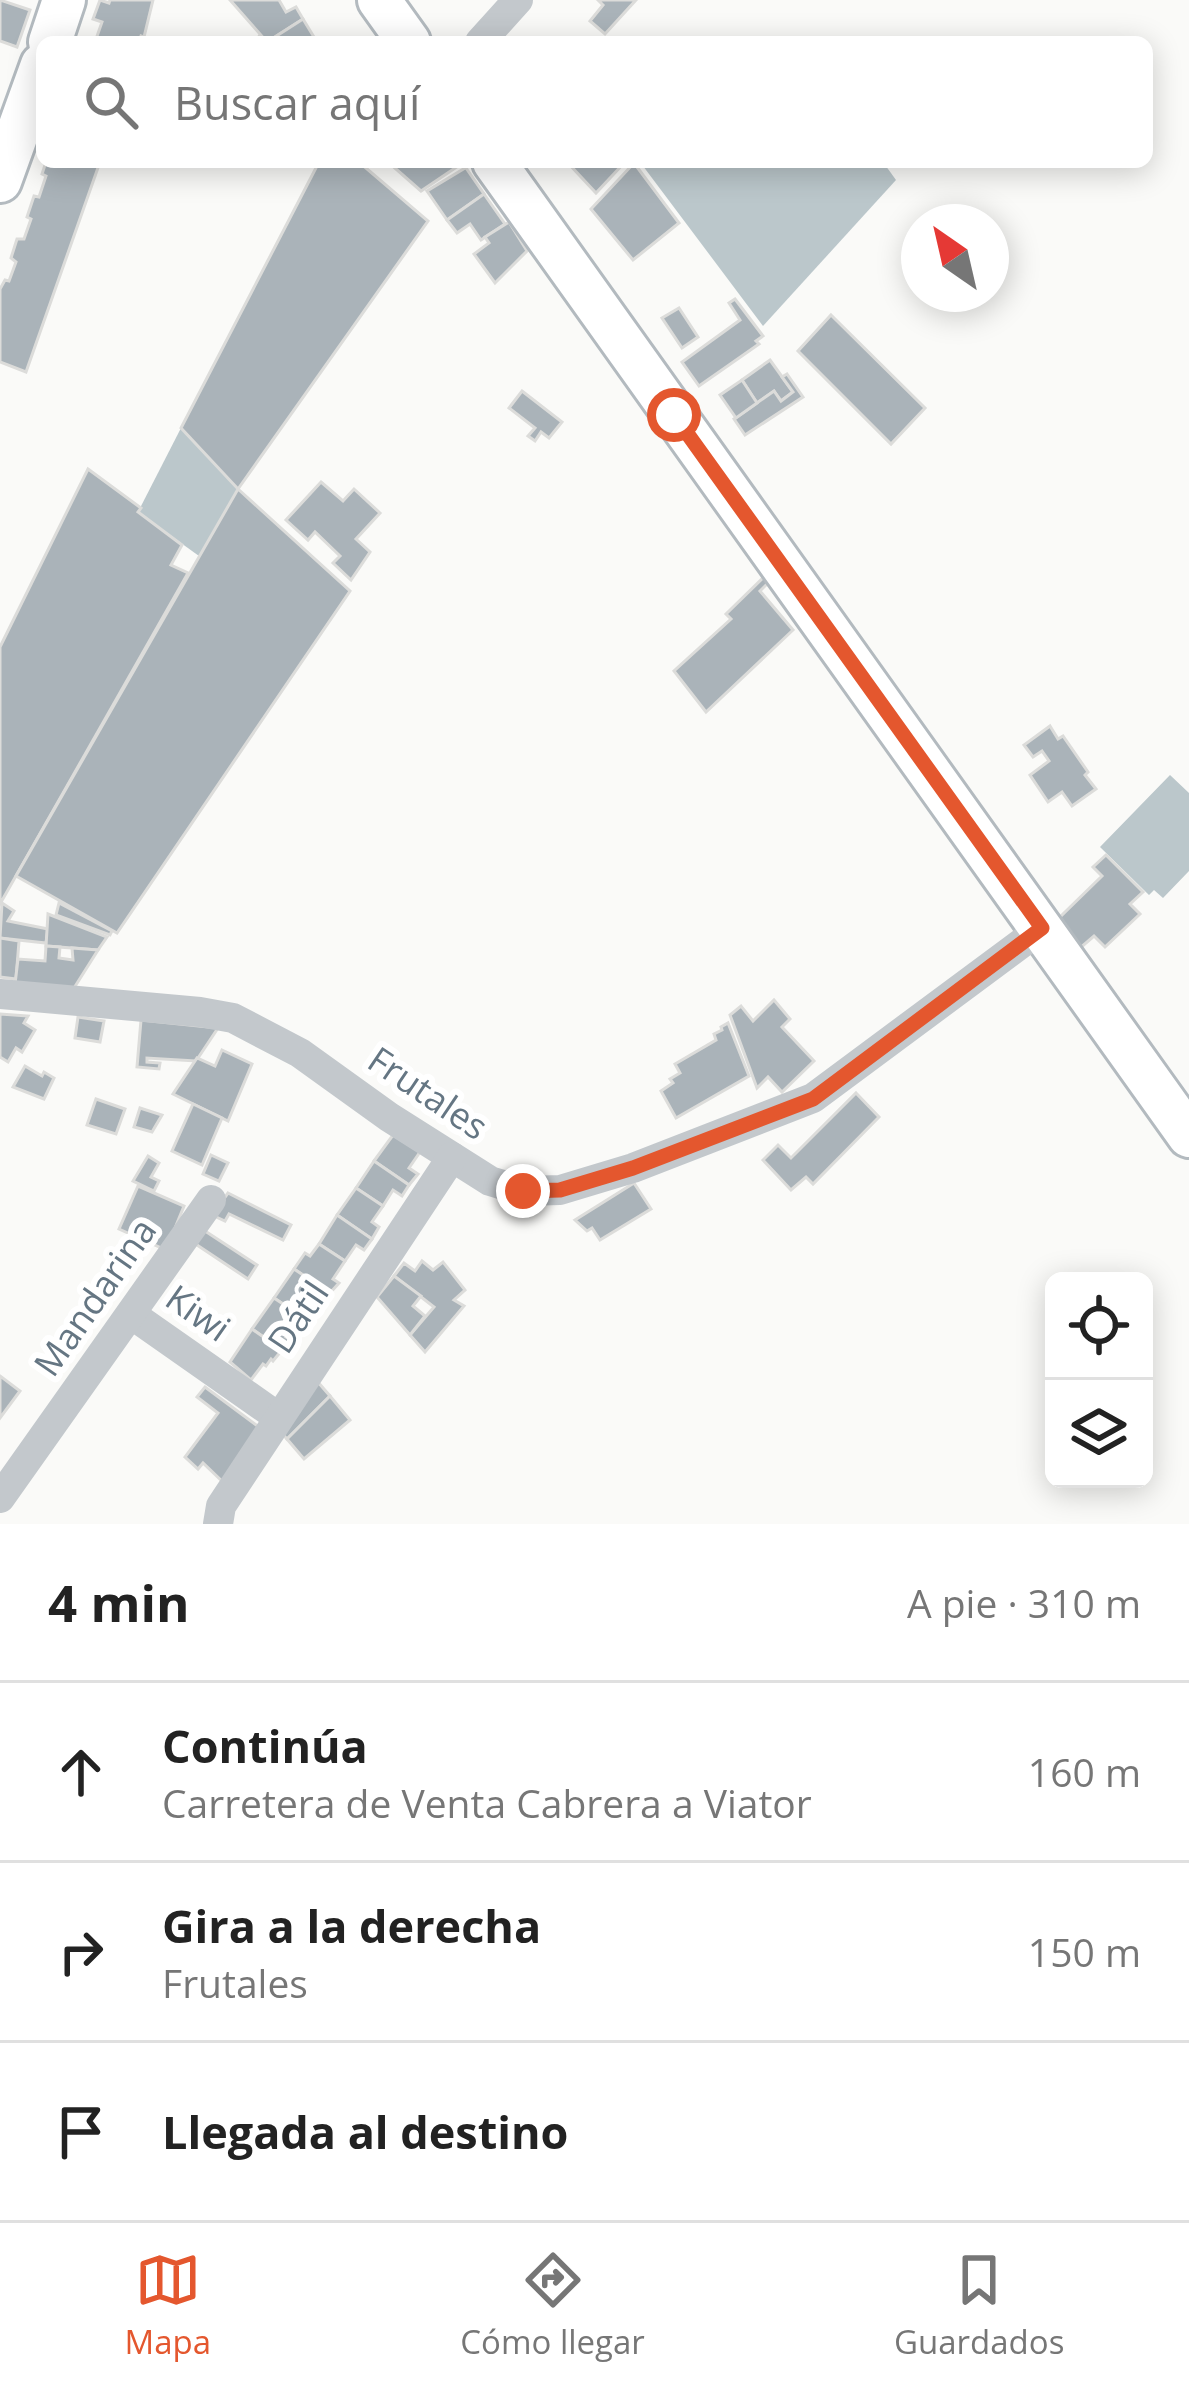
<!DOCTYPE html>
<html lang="es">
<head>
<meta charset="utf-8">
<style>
	:root { --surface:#fff; --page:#f6f6f6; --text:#222; --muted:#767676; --line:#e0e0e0; --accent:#e4572e }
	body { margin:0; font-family:"Open Sans",sans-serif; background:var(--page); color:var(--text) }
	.controls { position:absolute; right:36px; bottom:36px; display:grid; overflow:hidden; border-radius:18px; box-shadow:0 6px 30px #0003 }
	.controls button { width:108px; height:108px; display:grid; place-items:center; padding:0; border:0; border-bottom:3px solid var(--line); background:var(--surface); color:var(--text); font:60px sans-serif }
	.compass { position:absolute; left:901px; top:204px; width:108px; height:108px; border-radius:50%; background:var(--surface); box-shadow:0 6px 30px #0003; rotate:326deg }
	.stop { position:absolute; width:36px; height:36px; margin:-27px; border:9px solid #e4572e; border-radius:50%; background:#fff }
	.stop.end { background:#e4572e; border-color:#fff; box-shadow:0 3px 12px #0008 }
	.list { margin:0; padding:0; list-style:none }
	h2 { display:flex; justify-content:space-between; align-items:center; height:156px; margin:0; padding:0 48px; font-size:51px }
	h2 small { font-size:39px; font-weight:400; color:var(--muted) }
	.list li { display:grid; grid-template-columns:78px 1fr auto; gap:36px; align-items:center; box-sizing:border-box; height:180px; padding:0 48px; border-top:3px solid var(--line) }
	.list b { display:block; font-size:45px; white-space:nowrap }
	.list p { margin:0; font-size:39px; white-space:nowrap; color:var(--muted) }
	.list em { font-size:39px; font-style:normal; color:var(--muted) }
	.icon { flex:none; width:66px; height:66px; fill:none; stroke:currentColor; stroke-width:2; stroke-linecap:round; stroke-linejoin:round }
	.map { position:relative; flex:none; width:1189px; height:1524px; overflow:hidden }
	.search { position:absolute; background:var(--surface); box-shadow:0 6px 30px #0003; left:36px; right:36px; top:36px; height:132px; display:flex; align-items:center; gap:30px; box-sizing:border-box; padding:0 42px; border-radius:18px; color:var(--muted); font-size:45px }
	.sheet { height:696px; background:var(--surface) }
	nav { display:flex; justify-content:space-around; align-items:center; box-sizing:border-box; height:168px; border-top:3px solid var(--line); background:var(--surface); font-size:33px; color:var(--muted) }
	nav a { display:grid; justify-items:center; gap:6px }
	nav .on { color:var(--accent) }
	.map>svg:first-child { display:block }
	.water { fill:#bbc7cb }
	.building { fill:#aab3b9; stroke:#dcdcda; stroke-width:3 }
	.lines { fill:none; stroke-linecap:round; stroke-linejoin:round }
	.secondary-casing { stroke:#b3babf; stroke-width:48 }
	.street { stroke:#c3c8cc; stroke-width:30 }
	.secondary { stroke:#fff; stroke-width:42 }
	.route { stroke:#e4572e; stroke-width:15 }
	.labels { text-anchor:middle; stroke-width:12; stroke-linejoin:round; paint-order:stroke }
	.street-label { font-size:36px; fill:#657683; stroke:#fff }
</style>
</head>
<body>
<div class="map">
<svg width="1189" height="1524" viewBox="0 0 1189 1524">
	<rect width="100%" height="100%" fill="#fafaf8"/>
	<g class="water">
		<polygon points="640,162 883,162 896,180 763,326"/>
		<polygon points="181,428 238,489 199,556 138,512"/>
		<polygon points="1170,775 1189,793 1189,871 1163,898 1154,890 1149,895 1100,847"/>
	</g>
	<g class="building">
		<polygon points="0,0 30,10 17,47 0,41"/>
		<polygon points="100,0 109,3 110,0 153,0 144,37 141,36 139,42 95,42 102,22 93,19"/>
		<polygon points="230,0 279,0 286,12 296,7 303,19 267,42"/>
		<polygon points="598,0 636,0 605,34 590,21 603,5"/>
		<polygon points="303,19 317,42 255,42 260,35 267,42"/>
		<polygon points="46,162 100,162 26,372 0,362 0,289 5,280 9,281 16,262 11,258 17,239 24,239 31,219 27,217 34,196 39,197 46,176 42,174"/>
		<polygon points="319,162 359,162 428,221 238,489 181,428"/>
		<polygon points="388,162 459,162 461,164 421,191"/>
		<polygon points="465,162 475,162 466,168 484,194 447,220 427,191 465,168 462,164"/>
		<polygon points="625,162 596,193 568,163 569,162"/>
		<polygon points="634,163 679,223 633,260 591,209"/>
		<polygon points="484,194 505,224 481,240 470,224 457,233 447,220"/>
		<polygon points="509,222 527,251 495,283 474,254 489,243 485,237"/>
		<polygon points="735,299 763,336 756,341 759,344 699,386 682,362 740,320 729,303"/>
		<polygon points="679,308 698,337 682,348 662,318"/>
		<polygon points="831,315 925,408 891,444 798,351"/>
		<polygon points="770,360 793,392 781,401 774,391 757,403 742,380"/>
		<polygon points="787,374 803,397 745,435 734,419 774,391 781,401 793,392 782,377"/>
		<polygon points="742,380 757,403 736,418 720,395"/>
		<polygon points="522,391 562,422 549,438 541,432 535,441 528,436 535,428 509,408"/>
		<polygon points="88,469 141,508 138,512 182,545 171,565 188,573 0,904 0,647"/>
		<polygon points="321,482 343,501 354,489 380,513 356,539 370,552 351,580 333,563 340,556 315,532 308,540 286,520"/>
		<polygon points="238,489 350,591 117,933 16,876"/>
		<polygon points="767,574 772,579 760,591 793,630 706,712 674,671 731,619 726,614"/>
		<polygon points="1050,726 1058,739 1063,736 1088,772 1085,775 1096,789 1072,806 1062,792 1048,802 1030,775 1049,761 1042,751 1033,757 1024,745"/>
		<polygon points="1106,855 1143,892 1130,904 1140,914 1105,947 1094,936 1079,949 1058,919 1102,876 1093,867"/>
		<polygon points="2,903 14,911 8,921 48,929 46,943 0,938"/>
		<polygon points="59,903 112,931 110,935 56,915"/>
		<polygon points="48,914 107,937 98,950 46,946"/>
		<polygon points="0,938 19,941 16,979 0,977"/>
		<polygon points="46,946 60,947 59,958 73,960 72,948 98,950 74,988 15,984 18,959 45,961"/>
		<polygon points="774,1000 790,1019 782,1027 814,1061 782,1092 768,1077 757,1088 730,1015 741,1006 753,1021"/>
		<polygon points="0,1014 28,1016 24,1023 35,1030 22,1052 16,1048 8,1062 0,1057"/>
		<polygon points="78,1017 104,1021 100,1042 75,1038"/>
		<polygon points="141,1020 218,1028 196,1061 147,1058 147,1062 160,1063 159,1069 137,1067"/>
		<polygon points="728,1023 749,1076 676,1118 661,1091 673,1083 670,1079 680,1073 675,1064 716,1040 714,1034 722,1030 721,1027"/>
		<polygon points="222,1050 252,1064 228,1121 173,1094 197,1058 215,1066"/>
		<polygon points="25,1066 42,1076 44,1072 54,1078 44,1099 13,1087"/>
		<polygon points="856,1093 879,1117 813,1184 806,1177 791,1190 763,1160 778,1145 791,1158"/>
		<polygon points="96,1099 125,1109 116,1134 87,1125"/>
		<polygon points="193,1104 222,1118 202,1165 172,1151"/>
		<polygon points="140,1108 162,1115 152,1132 134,1127"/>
		<polygon points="393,1135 420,1152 409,1168 418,1174 409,1185 374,1161"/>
		<polygon points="211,1155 228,1163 219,1181 203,1174"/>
		<polygon points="148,1156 159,1163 151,1177 159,1181 154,1191 133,1181"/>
		<polygon points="374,1161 409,1185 402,1196 393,1190 383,1206 356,1188"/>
		<polygon points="634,1183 651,1209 600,1240 592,1228 587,1231 575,1220"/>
		<polygon points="138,1186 184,1206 166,1250 119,1229"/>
		<polygon points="356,1188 383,1206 372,1222 379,1227 372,1239 337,1215"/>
		<polygon points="228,1193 291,1225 283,1240 229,1214 225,1221 212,1215"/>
		<polygon points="337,1215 372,1239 364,1250 356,1245 345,1261 319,1244"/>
		<polygon points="202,1229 257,1265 248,1279 194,1243"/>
		<polygon points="319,1244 345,1261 333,1279 339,1283 330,1293 294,1269 305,1253 310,1256"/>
		<polygon points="422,1261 433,1270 443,1262 465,1290 454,1300 464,1306 425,1352 410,1335 434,1307 394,1276 404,1263 415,1271"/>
		<polygon points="294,1269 330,1293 321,1304 313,1299 301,1316 274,1298"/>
		<polygon points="394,1276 421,1296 413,1306 425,1316 410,1335 377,1297"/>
		<polygon points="274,1298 301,1316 286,1337 291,1340 282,1350 252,1329"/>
		<polygon points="252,1329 282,1350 273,1361 271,1359 266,1366 263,1364 251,1380 230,1362"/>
		<polygon points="0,1376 20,1391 0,1418"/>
		<polygon points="317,1381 330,1396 287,1439 279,1430"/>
		<polygon points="205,1387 263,1430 224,1483 203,1463 198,1469 185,1457 218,1413 197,1397"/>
		<polygon points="330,1396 350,1420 304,1459 287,1439"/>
	</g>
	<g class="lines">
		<g class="secondary-casing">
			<g id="secondary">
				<polyline points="379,0 409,42"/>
				<polyline points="50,42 64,0"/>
				<polyline points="494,162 1189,1136"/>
				<polyline points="0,181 42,65"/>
			</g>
		</g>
		<g class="street">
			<polyline points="480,42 518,0"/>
			<polyline points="0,994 200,1012 233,1018 300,1053 389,1117 490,1181 523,1191 560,1190 633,1168 813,1098 1042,928"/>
			<polyline points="131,1314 278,1417"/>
			<polyline points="0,1498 211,1200"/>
			<polyline points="218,1524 221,1506 452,1157"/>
		</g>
		<use href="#secondary" class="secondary"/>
	</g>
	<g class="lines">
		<polyline class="route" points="523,1191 560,1190 633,1168 813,1099 1042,928 674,415"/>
	</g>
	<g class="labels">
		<g class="street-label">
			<text transform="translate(428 1093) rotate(34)" y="13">Frutales</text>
			<text transform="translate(95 1297) rotate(-55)" y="13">Mandarina</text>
			<text transform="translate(198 1313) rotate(35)" y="13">Kiwi</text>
			<text transform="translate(298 1317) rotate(-56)" y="13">Dátil</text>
		</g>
	</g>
</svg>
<div class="controls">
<button><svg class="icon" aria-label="locate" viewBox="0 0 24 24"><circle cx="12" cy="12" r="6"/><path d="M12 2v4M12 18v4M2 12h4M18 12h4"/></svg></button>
<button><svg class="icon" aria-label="layers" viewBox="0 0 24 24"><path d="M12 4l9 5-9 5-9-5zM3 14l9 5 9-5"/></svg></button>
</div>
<svg class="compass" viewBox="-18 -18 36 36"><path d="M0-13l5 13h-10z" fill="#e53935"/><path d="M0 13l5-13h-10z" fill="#767676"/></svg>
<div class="stop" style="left:674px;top:415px"></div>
<div class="stop end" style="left:523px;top:1191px"></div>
<div class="search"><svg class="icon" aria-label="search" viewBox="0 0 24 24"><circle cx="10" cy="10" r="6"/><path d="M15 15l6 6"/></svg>Buscar aquí</div>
</div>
<section class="sheet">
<h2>4 min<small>A pie · 310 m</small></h2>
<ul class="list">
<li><svg class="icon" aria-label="ahead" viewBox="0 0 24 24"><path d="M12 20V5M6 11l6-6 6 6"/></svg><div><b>Continúa</b><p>Carretera de Venta Cabrera a Viator</p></div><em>160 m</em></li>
<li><svg class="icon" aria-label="right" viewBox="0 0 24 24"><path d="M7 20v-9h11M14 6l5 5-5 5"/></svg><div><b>Gira a la derecha</b><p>Frutales</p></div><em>150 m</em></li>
<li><svg class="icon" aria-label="arrive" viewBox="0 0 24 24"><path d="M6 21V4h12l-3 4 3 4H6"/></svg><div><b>Llegada al destino</b></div></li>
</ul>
</section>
<nav>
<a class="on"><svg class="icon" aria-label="map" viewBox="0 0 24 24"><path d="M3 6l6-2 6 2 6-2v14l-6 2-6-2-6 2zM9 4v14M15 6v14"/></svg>Mapa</a>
<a><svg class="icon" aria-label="directions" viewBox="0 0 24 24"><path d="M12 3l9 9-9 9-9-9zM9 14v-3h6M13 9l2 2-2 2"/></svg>Cómo llegar</a>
<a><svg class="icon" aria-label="saved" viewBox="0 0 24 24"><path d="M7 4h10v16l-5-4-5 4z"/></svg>Guardados</a>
</nav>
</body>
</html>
